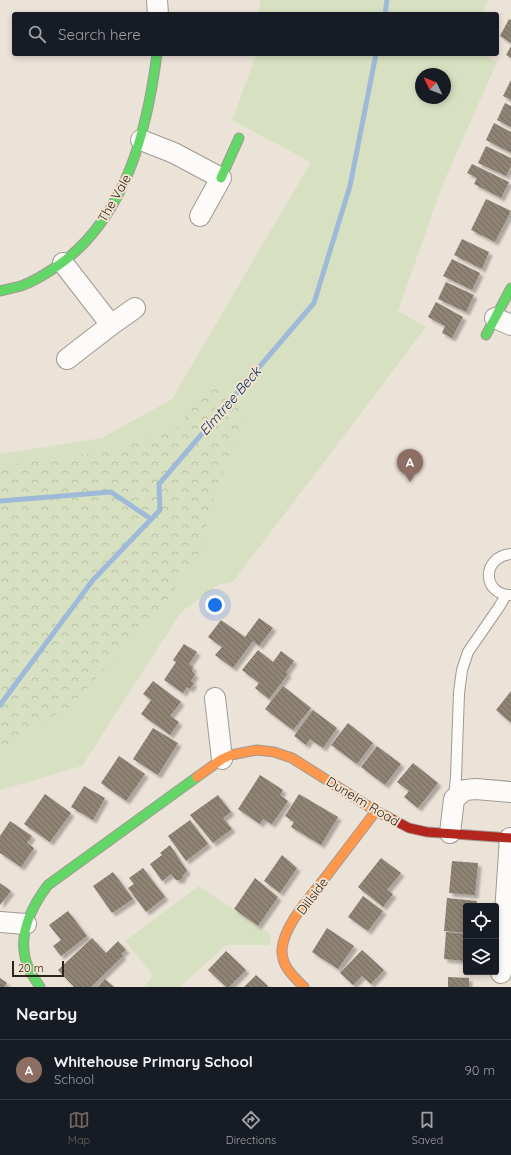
<!DOCTYPE html>
<html lang="en">
<head>
<meta charset="utf-8">
<style>
	:root { --surface:#171b24; --page:#20242c; --text:#f1f3f6; --muted:#9ea1a6; --line:#363941; --accent:#6e665e }
	body { margin:0; font-family:Quicksand,sans-serif; background:var(--page); color:var(--text) }
	.controls { position:absolute; right:12px; bottom:12px; display:grid; overflow:hidden; border-radius:4px; box-shadow:0 2px 6px #0003 }
	.controls button { width:36px; height:36px; display:grid; place-items:center; padding:0; border:0; border-bottom:1px solid var(--line); background:var(--surface); color:var(--text); font:20px sans-serif }
	.compass { position:absolute; left:415px; top:68px; width:36px; height:36px; border-radius:50%; background:var(--surface); box-shadow:0 2px 6px #0003; rotate:313deg }
	.scale { position:absolute; left:12px; bottom:10px; width:52px; box-sizing:border-box; padding-left:4px; border:2px solid #2a241d; border-top:0; font-size:11px; line-height:14px; white-space:nowrap; color:#2a241d; -webkit-text-stroke:3px #f3e2d0; paint-order:stroke }
	.you { position:absolute; left:215px; top:605px; width:14px; height:14px; margin:-10px; border:3px solid #fff; border-radius:50%; background:#1a73e8; box-shadow:0 0 0 6px #1a73e833 }
	.badge { display:grid; place-items:center; width:26px; height:26px; border-radius:50%; background:var(--accent); color:#fff; font-size:13px; font-weight:700 }
	.pin { position:absolute; translate:-50% -33px; filter:drop-shadow(0 1px 2px #0008) }
	.pin::after { content:''; position:absolute; top:21px; width:14px; height:12px; background:inherit; clip-path:polygon(0 0,100% 0,50% 100%) }
	.list { margin:0; padding:0; list-style:none }
	h2 { display:flex; justify-content:space-between; align-items:center; height:52px; margin:0; padding:0 16px; font-size:17px }
	h2 small { font-size:13px; font-weight:400; color:var(--muted) }
	.list li { display:grid; grid-template-columns:26px 1fr auto; gap:12px; align-items:center; box-sizing:border-box; height:60px; padding:0 16px; border-top:1px solid var(--line) }
	.list b { display:block; font-size:15px; white-space:nowrap }
	.list p { margin:0; font-size:13px; white-space:nowrap; color:var(--muted) }
	.list em { font-size:13px; font-style:normal; color:var(--muted) }
	.icon { flex:none; width:22px; height:22px; fill:none; stroke:currentColor; stroke-width:2; stroke-linecap:round; stroke-linejoin:round }
	.map { position:relative; flex:none; width:511px; height:987px; overflow:hidden }
	.search { position:absolute; background:var(--surface); box-shadow:0 2px 6px #0003; left:12px; right:12px; top:12px; height:44px; display:flex; align-items:center; gap:10px; box-sizing:border-box; padding:0 14px; border-radius:4px; color:var(--muted); font-size:15px }
	.sheet { height:112px; background:var(--surface) }
	nav { display:flex; justify-content:space-around; align-items:center; box-sizing:border-box; height:56px; border-top:1px solid var(--line); background:var(--surface); font-size:11px; color:var(--muted) }
	nav a { display:grid; justify-items:center; gap:2px }
	nav .on { color:var(--accent) }
	.map>svg:first-child { display:block }
	.grass { fill:#d7e1c1; fill-rule:evenodd }
	.forest { fill:url(#forest-crowns) }
	.lines { fill:none; stroke-linecap:round; stroke-linejoin:round }
	.stream { stroke:#9fbad9; stroke-width:5 }
	.building { fill:url(#building-back-hatch); filter:url(#shadow) }
	.lane-casing { stroke:#a19a93; stroke-width:12 }
	.street-casing { stroke:#a19a93; stroke-width:22 }
	.fast-casing { stroke:#a19a93; stroke-width:11 }
	.slow-casing { stroke:#a19a93; stroke-width:11 }
	.jam-casing { stroke:#a19a93; stroke-width:11 }
	.lane { stroke:#fcfbf9; stroke-width:10 }
	.street { stroke:#fcfbf9; stroke-width:20 }
	.fast { stroke:#63d668; stroke-width:9 }
	.slow { stroke:#ff974d; stroke-width:9 }
	.jam { stroke:#b3261e; stroke-width:9 }
	.labels { text-anchor:middle; stroke-width:4; stroke-linejoin:round; paint-order:stroke }
	.street-label { font-size:13px; fill:#2a241d; stroke:#f3e2d0 }
	.water-label { font-size:14px; font-style:italic; fill:#00305c; stroke:#f3e2d0 }
</style>
</head>
<body>
<div class="map">
<svg width="511" height="987" viewBox="0 0 511 987">
	<defs>
		<pattern id="forest-crowns" width="20" height="18" patternUnits="userSpaceOnUse"><rect width="20" height="18" fill="#d7e1c1"/><path d="M2 6a3 3 0 1 1 6 0M12 15a3 3 0 1 1 6 0" fill="none" stroke="#b9c1a5"/></pattern>
		<pattern id="building-back-hatch" width="6" height="6" patternUnits="userSpaceOnUse"><rect width="6" height="6" fill="#8f8373"/><path d="M-1 5l2 2M0 0l6 6M5-1l2 2" fill="none" stroke="#756b5e"/></pattern>
		<filter id="shadow"><feDropShadow dx="3.5" dy="3.5" stdDeviation="1" flood-color="#0004"/></filter>
	</defs>
	<rect width="100%" height="100%" fill="#ebe2d8"/>
	<g class="grass">
		<polygon points="260,0 488,0 482,14 259,14"/>
		<path d="M255,54H485L497,62L442,186L398,311L426,327L233,582L218,585L181,612L82,766L0,790V454L102,438L172,399L311,162L232,120L255,58ZM421,74H445V98H421Z"/>
		<polygon points="199,886 271,935 269,945 226,945 180,987 144,987 153,975 125,941"/>
	</g>
	<polygon class="forest" points="214,377 245,410 214,497 200,552 160,610 69,707 0,749 0,466 115,450 178,427"/>
	<g class="lines">
		<g class="stream">
			<polyline points="385,14 387,0"/>
			<polyline points="0,501 111,492 151,519"/>
			<polyline points="0,705 93,580 160,510 159,484 314,303 350,186 376,54"/>
		</g>
	</g>
	<g class="building">
		<polygon points="509,19 511,20 511,43 500,36"/>
		<polygon points="511,46 511,58 506,55"/>
		<polygon points="511,80 511,100 503,96"/>
		<polygon points="505,103 511,106 511,127 497,120"/>
		<polygon points="494,123 511,132 511,153 486,140"/>
		<polygon points="486,146 511,158 511,166 506,176 478,163"/>
		<polygon points="472,164 509,182 501,198 474,184 477,178 467,173"/>
		<polygon points="486,199 511,211 495,242 471,230"/>
		<polygon points="462,239 489,252 482,269 454,255"/>
		<polygon points="452,259 480,273 472,290 443,276"/>
		<polygon points="446,282 474,295 466,312 438,299"/>
		<polygon points="436,302 463,317 452,338 442,333 445,326 428,317"/>
		<polygon points="259,618 273,628 259,646 253,641 233,668 215,655 222,647 208,637 221,620 245,637"/>
		<polygon points="184,644 197,652 189,664 193,667 192,671 195,675 191,681 194,683 190,689 187,687 183,693 164,680 176,662 173,660"/>
		<polygon points="258,650 273,662 281,651 294,661 286,672 288,674 269,699 255,688 259,683 242,670"/>
		<polygon points="153,681 181,702 170,716 179,722 170,735 141,714 151,700 143,694"/>
		<polygon points="283,686 311,708 293,730 265,709"/>
		<polygon points="511,691 511,723 496,710"/>
		<polygon points="313,710 337,728 323,748 310,739 306,745 294,736"/>
		<polygon points="348,723 373,743 357,764 331,745"/>
		<polygon points="153,728 178,743 158,775 133,759"/>
		<polygon points="377,746 401,764 385,785 361,767"/>
		<polygon points="119,756 145,774 126,801 101,783"/>
		<polygon points="413,763 438,783 418,808 404,797 409,791 397,782"/>
		<polygon points="260,775 283,790 280,795 288,801 272,824 263,819 260,824 238,809"/>
		<polygon points="84,786 105,798 93,820 71,807"/>
		<polygon points="45,794 71,813 50,842 24,824"/>
		<polygon points="299,794 338,817 321,845 291,827 294,822 285,816"/>
		<polygon points="218,795 231,812 223,818 232,829 213,843 190,815"/>
		<polygon points="190,820 208,844 186,861 168,836"/>
		<polygon points="10,821 32,836 27,843 34,848 21,867 0,853 0,836"/>
		<polygon points="170,845 187,871 183,875 182,879 179,880 176,880 171,874 162,881 150,864 162,855 160,853"/>
		<polygon points="282,855 297,868 280,893 264,881"/>
		<polygon points="381,858 401,873 387,890 393,894 383,907 358,887"/>
		<polygon points="452,861 478,863 475,895 449,893"/>
		<polygon points="143,868 165,897 146,912 128,888 134,884 129,878"/>
		<polygon points="113,872 133,899 112,913 93,886"/>
		<polygon points="255,878 278,897 258,926 234,909"/>
		<polygon points="0,883 11,891 0,905"/>
		<polygon points="363,896 383,911 368,931 348,917"/>
		<polygon points="447,898 477,901 476,906 466,906 466,933 444,931"/>
		<polygon points="68,911 87,936 61,956 53,946 61,940 49,925"/>
		<polygon points="327,928 354,946 338,969 312,952"/>
		<polygon points="446,932 466,934 466,961 444,959"/>
		<polygon points="92,938 106,953 118,941 126,950 121,954 123,956 91,987 74,987 58,970"/>
		<polygon points="362,950 384,970 371,984 362,976 353,985 340,973"/>
		<polygon points="226,951 246,970 229,987 226,987 208,970"/>
		<polygon points="256,975 268,986 267,987 244,987"/>
		<polygon points="448,977 469,978 469,987 448,987"/>
		<polygon points="0,978 7,983 4,987 0,987"/>
		<polygon points="105,979 114,987 98,987"/>
	</g>
	<g class="lines">
		<g class="lane-casing">
			<g id="lane">
				<path d="M511,554C481,557 482,595 511,595"/>
				<polyline points="454,797 456,777 459,693 462,670 468,652 499,607 506,595"/>
			</g>
		</g>
		<g class="street-casing">
			<g id="street">
				<polyline points="157,0 158,14"/>
				<polyline points="141,140 174,153 221,178 200,216"/>
				<polyline points="63,263 111,325 67,359"/>
				<polyline points="495,318 511,325"/>
				<polyline points="111,325 135,308"/>
				<polyline points="215,698 222,759"/>
				<polyline points="450,833 454,799 465,790 476,789 511,792"/>
				<polyline points="0,922 26,924"/>
				<polyline points="501,973 510,838"/>
			</g>
		</g>
		<g class="fast-casing">
			<g id="fast">
				<polyline points="221,178 239,138"/>
				<path d="M0,291C7,289 14,288 21,286C36,281 50,271 63,262C127,213 147,130 157,54"/>
				<polyline points="486,335 511,288"/>
				<path d="M40,987C37,982 33,977 30,971C15,941 29,910 48,885L197,777"/>
			</g>
		</g>
		<g class="slow-casing">
			<g id="slow">
				<polyline points="197,777 222,759 231,755 257,750 274,752 292,758 376,811 388,817"/>
				<path d="M304,987C293,976 281,966 282,949C284,924 313,894 328,874C344,853 360,832 376,811"/>
			</g>
		</g>
		<g class="jam-casing">
			<polyline id="jam" points="388,817 409,828 427,832 511,838"/>
		</g>
		<use href="#lane" class="lane"/>
		<use href="#street" class="street"/>
		<use href="#fast" class="fast"/>
		<use href="#slow" class="slow"/>
		<use href="#jam" class="jam"/>
	</g>
	<g class="labels">
		<g class="street-label">
			<text transform="translate(114 198) rotate(-60)" y="5">The Vale</text>
			<text transform="translate(363 801) rotate(31)" y="5">Dunelm Road</text>
			<text transform="translate(312 896) rotate(-53)" y="5">Dillside</text>
		</g>
		<g class="water-label">
			<text transform="translate(230 401) rotate(-49)" y="5">Elmtree Beck</text>
		</g>
	</g>
</svg>
<div class="controls">
<button><svg class="icon" aria-label="locate" viewBox="0 0 24 24"><circle cx="12" cy="12" r="6"/><path d="M12 2v4M12 18v4M2 12h4M18 12h4"/></svg></button>
<button><svg class="icon" aria-label="layers" viewBox="0 0 24 24"><path d="M12 4l9 5-9 5-9-5zM3 14l9 5 9-5"/></svg></button>
</div>
<svg class="compass" viewBox="-18 -18 36 36"><path d="M0-13l5 13h-10z" fill="#e53935"/><path d="M0 13l5-13h-10z" fill="#9ea1a6"/></svg>
<div class="scale">20 m</div>
<div class="you"></div>
<div class="pin badge" style="left:410px;top:482px;background:#8d6e63">A</div>
<div class="search"><svg class="icon" aria-label="search" viewBox="0 0 24 24"><circle cx="10" cy="10" r="6"/><path d="M15 15l6 6"/></svg>Search here</div>
</div>
<section class="sheet">
<h2>Nearby<small></small></h2>
<ul class="list">
<li><span class="badge" style="background:#8d6e63">A</span><div><b>Whitehouse Primary School</b><p>School</p></div><em>90 m</em></li>
</ul>
</section>
<nav>
<a class="on"><svg class="icon" aria-label="map" viewBox="0 0 24 24"><path d="M3 6l6-2 6 2 6-2v14l-6 2-6-2-6 2zM9 4v14M15 6v14"/></svg>Map</a>
<a><svg class="icon" aria-label="directions" viewBox="0 0 24 24"><path d="M12 3l9 9-9 9-9-9zM9 14v-3h6M13 9l2 2-2 2"/></svg>Directions</a>
<a><svg class="icon" aria-label="saved" viewBox="0 0 24 24"><path d="M7 4h10v16l-5-4-5 4z"/></svg>Saved</a>
</nav>
</body>
</html>
